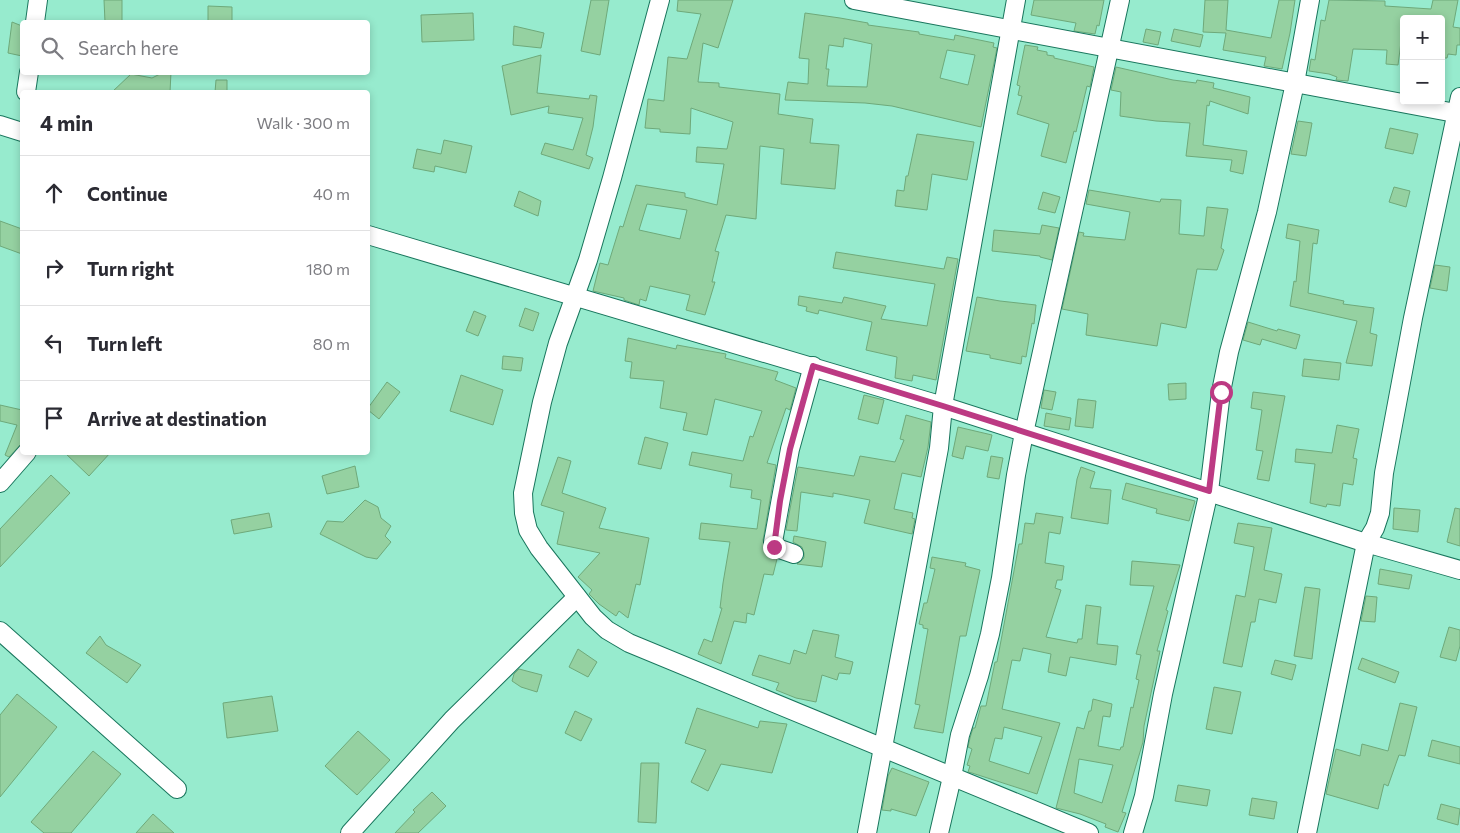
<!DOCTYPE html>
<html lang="en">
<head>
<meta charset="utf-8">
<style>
	:root { --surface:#fff; --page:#f2f2f3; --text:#2b2b33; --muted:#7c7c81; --line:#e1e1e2 }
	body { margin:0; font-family:Commissioner,sans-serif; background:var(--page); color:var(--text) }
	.controls { position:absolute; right:15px; top:15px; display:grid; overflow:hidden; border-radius:5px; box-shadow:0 2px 8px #0003 }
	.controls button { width:45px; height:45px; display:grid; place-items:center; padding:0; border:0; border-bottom:1px solid var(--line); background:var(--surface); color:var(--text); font:25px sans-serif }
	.stop { position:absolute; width:15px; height:15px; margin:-11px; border:4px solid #bc3a83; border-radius:50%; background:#fff }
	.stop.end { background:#bc3a83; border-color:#fff; box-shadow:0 1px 5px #0008 }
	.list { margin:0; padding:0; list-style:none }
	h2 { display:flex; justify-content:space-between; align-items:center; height:65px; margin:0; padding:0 20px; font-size:21px }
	h2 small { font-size:16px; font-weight:400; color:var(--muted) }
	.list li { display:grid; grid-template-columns:32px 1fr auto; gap:15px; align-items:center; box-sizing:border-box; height:75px; padding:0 20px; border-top:1px solid var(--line) }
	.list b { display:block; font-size:19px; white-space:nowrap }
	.list em { font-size:16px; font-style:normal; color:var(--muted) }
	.icon { flex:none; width:28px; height:28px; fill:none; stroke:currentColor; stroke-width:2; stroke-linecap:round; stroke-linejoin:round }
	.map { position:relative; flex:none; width:1460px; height:833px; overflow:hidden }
	.search { position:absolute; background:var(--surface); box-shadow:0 2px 8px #0003; left:20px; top:20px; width:350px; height:55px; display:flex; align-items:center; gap:12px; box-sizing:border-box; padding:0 18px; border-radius:5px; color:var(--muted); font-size:19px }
	.panel { position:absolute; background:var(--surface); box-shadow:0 2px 8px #0003; left:20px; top:90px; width:350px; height:365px; border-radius:5px }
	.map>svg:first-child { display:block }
	.building { fill:#95d1a1; stroke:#6ea97a; fill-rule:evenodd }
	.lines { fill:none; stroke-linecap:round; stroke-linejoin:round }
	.minor-casing { stroke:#19765d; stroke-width:20 }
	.minor { stroke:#fff; stroke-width:18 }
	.route { stroke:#bc3a83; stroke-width:6 }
</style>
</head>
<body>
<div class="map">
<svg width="1460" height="833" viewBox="0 0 1460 833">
	<rect width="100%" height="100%" fill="#97ebce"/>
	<g class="building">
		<polygon points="104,0 122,0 122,22 105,22"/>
		<polygon points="591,0 609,0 600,55 581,51"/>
		<path d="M678,0H733L718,48L703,43L698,82L719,83V87L780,94L778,114L813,119L810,143L839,145L835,189L781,184L784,149L760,146L756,219L726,215L715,251L719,252L712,282H715L705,315L686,310L690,295L650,286L646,301L640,299L639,305L624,300V298L593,291L600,263L608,265L620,226L623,227L636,185L685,193V197L717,205L724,164L696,162L697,147L727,149L733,122L691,108L690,134L660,132V129L645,128L648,99L664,101L668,57L687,59L701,14L677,11ZM647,204L687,210L680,239L639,230Z"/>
		<polygon points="1034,0 1104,0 1099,26 1097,25 1095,34 1074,31 1076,23 1031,15"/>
		<polygon points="1205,0 1228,0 1226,30 1271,38 1279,0 1295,0 1290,33 1282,69 1264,66 1266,57 1223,50 1226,33 1203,32"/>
		<polygon points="1329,0 1385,1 1385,6 1431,9 1433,0 1458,0 1453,27 1460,28 1460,45 1457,45 1456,55 1448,54 1447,58 1441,58 1441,19 1404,19 1398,65 1386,64 1387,50 1353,49 1348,81 1336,80 1337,77 1329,74 1309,71 1311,59 1315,60 1321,20 1325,21"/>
		<polygon points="208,6 232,7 232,22 208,22"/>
		<polygon points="473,13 474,40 422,42 421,15"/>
		<path d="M805,13L840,18L868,23V25L919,32V34L954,40L955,35L994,43L993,47L997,48L981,127L892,106L865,103L785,100L788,82L808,84L809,59L799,58ZM844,38L872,44L867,87L827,86L829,69H826L829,45L843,47ZM947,50L975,55L968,85L940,78Z"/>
		<polygon points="12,22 22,26 22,56 8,53"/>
		<polygon points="514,26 544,33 541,48 513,45"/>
		<polygon points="1146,29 1161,32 1158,45 1143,42"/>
		<polygon points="1174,29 1203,35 1200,47 1171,41"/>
		<polygon points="1025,45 1038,47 1037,50 1047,52 1047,55 1054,56 1054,58 1094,67 1090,87 1087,86 1076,132 1074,131 1066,163 1041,156 1049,124 1017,114 1022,96 1018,95 1020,86 1017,85"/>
		<polygon points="541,55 537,93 589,99 590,95 597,96 593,127 586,155 593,158 589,169 541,154 545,143 573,150 583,118 548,113 549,106 511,115 502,66"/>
		<polygon points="1116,67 1173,80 1196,83 1197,80 1214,83 1213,88 1250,97 1248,114 1210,101 1209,106 1207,105 1203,145 1247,151 1243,174 1230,171 1232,160 1186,156 1190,123 1156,121 1120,116 1121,92 1111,90"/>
		<polygon points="164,72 171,72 170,92 112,92 131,74 152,78"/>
		<polygon points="216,80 227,80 227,92 215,92"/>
		<polygon points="1298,121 1312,123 1306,156 1291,154"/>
		<polygon points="1390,128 1418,134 1413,154 1385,148"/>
		<polygon points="917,134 974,142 967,180 932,174 927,210 895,206 897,190 904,191 906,176 908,176"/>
		<polygon points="444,140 472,146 466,173 435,166 434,172 413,168 417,149 441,154"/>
		<polygon points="1394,187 1410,191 1406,207 1389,202"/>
		<polygon points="1089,190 1160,202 1161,199 1181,200 1179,234 1204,236 1207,207 1228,209 1221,248 1224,250 1217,270 1197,269 1186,328 1161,323 1157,346 1086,335 1088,314 1062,309 1079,232 1084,233 1083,236 1125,240 1130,212 1086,204"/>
		<polygon points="519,191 541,201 538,216 514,206"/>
		<polygon points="1043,192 1060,197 1055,213 1038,209"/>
		<polygon points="0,221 22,229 22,254 0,246"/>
		<polygon points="1288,224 1319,230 1317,244 1313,243 1308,293 1344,301 1343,304 1374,308 1370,333 1377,335 1372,366 1346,363 1357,321 1290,306 1294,281 1296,282 1300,241 1286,238"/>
		<polygon points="1042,225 1059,228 1052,260 1040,257 1040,256 992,251 994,230 1040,234"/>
		<polygon points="836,252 944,269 947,257 958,259 936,380 913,375 912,381 895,378 897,357 866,350 872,322 819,310 818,314 806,311 807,307 798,305 799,296 842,303 844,297 886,306 881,319 927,326 935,284 833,268"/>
		<polygon points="1435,265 1450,267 1447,291 1430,288"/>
		<polygon points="977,297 1000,301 1036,305 1034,324 1032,323 1026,357 1022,356 1021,364 990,358 990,355 966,351"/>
		<polygon points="525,308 539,313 533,331 519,326"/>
		<polygon points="474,311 486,316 478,336 466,331"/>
		<polygon points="1248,322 1277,331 1278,329 1300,335 1296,349 1262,339 1260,345 1243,340"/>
		<polygon points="628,338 676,349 677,345 726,354 725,358 778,372 775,380 796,388 790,410 786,408 767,463 776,465 763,540 766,554 777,559 773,575 764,574 754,615 747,613 746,623 734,621 721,664 698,654 704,639 712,642 722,608 720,608 723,583 730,542 699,539 701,523 757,529 761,500 751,498 752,490 730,487 732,474 689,465 692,452 743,461 750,436 753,437 762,411 715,399 707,435 683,430 687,413 660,408 664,381 630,378 632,362 625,361"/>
		<polygon points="503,356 523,358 521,371 502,369"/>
		<polygon points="1304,359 1341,363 1339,380 1302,376"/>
		<polygon points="461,375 503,390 493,425 450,411"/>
		<polygon points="387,382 400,392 379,419 368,410 368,408"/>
		<polygon points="1186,383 1186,399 1169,400 1168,384"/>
		<polygon points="1044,390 1056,392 1052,410 1041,408"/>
		<polygon points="1253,392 1285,396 1269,481 1257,479 1263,451 1256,450 1262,410 1251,408"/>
		<polygon points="864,395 884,400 878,424 858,419"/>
		<polygon points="1078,399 1096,401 1093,428 1075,426"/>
		<polygon points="0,405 22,410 22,443 9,457 5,455 17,425 0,421"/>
		<polygon points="1046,413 1071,418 1069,430 1044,426"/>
		<polygon points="906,415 931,422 928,447 921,477 902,473 894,509 913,513 912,518 915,519 912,534 864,523 870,500 833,493 833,497 801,492 797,531 786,530 798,467 854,476 860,456 895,462 904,440 900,439"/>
		<polygon points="1337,425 1359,429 1353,458 1357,459 1353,485 1343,483 1340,506 1327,504 1326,507 1310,503 1315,464 1295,462 1296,449 1332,453"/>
		<polygon points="958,427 992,435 988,451 966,446 963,459 952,456"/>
		<polygon points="645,437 668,443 661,469 638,464"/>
		<polygon points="64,452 111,452 89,476"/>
		<polygon points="991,456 1003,458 999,479 987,477"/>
		<polygon points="558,457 571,461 562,493 606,508 599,528 649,538 640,585 636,584 628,618 619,611 616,616 599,604 589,594 592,590 578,577 600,553 557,544 564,512 541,505"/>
		<polygon points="355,466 359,487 327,494 322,476"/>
		<polygon points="1081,467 1095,472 1090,488 1111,490 1108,524 1071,518 1077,479"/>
		<polygon points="51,475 70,493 0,567 0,529"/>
		<polygon points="1126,483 1195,501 1189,521 1156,513 1157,509 1122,499"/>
		<polygon points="365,500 378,507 381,518 391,526 385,536 391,542 377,559 366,557 320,534 327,521 343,522"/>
		<polygon points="1394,508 1420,510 1418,532 1393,529"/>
		<polygon points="1455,508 1460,509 1460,546 1447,542"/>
		<polygon points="269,513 272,527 234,534 231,520"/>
		<path d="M1036,513L1063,517L1060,534L1049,532L1045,563L1064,566L1062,580H1057L1055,588L1061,590L1046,637L1077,643L1078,639H1082L1086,605L1101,607L1097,644L1118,646L1116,665L1070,657L1066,676L1048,672L1051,654L1023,648L1020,661L1012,660L1002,709L1060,723L1037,794L972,773L968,772L970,766L967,765L972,749L968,747L970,738L973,728H975L981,706H986L995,662H997L1019,544H1022L1025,523L1034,524ZM1004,727L1042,737L1029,774L989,761L995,738L1002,739Z"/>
		<polygon points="1238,523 1272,528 1264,570 1282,574 1276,603 1259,599 1255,622 1251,622 1242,667 1223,663 1236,595 1245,597 1254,547 1234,543"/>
		<polygon points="794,536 826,542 822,567 797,564 804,558 804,553 802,547 793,542"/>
		<polygon points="932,557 966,563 965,566 980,570 966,636 960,636 943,733 914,728 920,705 915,704 928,629 923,628 923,625 919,624 924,603 927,603 935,569 930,568"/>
		<path d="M1132,561L1180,565L1166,610L1168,611L1157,651H1160L1144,726L1143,742L1122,812L1126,813L1118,832L1105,827L1106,824L1080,814L1056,808L1077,727L1084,729L1089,711H1091L1093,699L1112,704L1110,717L1103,716L1098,746L1120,750L1121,747H1123L1131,707L1133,708L1139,680L1136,679L1141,655L1136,654L1154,586L1130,585ZM1079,759L1113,765L1102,803L1074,793Z"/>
		<polygon points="1380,569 1412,575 1409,589 1378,584"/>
		<polygon points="1305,587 1320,589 1312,659 1294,656"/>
		<polygon points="1366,596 1377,597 1375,622 1361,621"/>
		<polygon points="1449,627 1460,630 1460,646 1456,661 1440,657"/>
		<polygon points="813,630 839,635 835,657 853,662 850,674 839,673 837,680 822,675 816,702 796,698 776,690 779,683 752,675 759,655 790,664 794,650 806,654"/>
		<polygon points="100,636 106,645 141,665 127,683 86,653"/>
		<polygon points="578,649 597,662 588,677 569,667"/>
		<polygon points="1362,658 1399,672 1395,683 1358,669"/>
		<polygon points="1275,660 1296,665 1292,680 1271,674"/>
		<polygon points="519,669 542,675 537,692 521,687 512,681 514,674"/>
		<polygon points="1214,687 1241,692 1232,734 1206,729"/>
		<polygon points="17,694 57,727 0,797 0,715"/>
		<polygon points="272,696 278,731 227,738 223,703"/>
		<polygon points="1400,703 1417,707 1405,756 1399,755 1388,786 1384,784 1378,809 1326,794 1336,749 1360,756 1362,744 1388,751"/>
		<polygon points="697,708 758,728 760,721 787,724 772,773 721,764 708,791 691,782 706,750 685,743"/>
		<polygon points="575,711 592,719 581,741 565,733"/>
		<polygon points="358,731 390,760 357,795 325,766"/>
		<polygon points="1432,740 1460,747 1460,764 1428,756"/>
		<polygon points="93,751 121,774 71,833 44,833 31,822"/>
		<polygon points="641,763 659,763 656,823 638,822"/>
		<polygon points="892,768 929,782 916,816 891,809 891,811 882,810 888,776"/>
		<polygon points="1178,785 1210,790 1207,806 1175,801"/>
		<polygon points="432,792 446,806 418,833 395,833 415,812 413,810"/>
		<polygon points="1252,798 1277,802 1274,819 1249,815"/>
		<polygon points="1441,804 1460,809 1458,825 1437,819"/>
		<polygon points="153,814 174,833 136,833"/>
	</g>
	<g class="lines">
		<g class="minor-casing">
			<g id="minor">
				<polyline points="660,0 612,178 588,260 558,343 542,402 523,493 524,513 528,530 539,548 593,617 607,630 629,643 1089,833"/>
				<polyline points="854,0 1460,114"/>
				<polyline points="35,22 38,0"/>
				<polyline points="26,92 29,72"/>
				<polyline points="0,125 22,132"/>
				<polyline points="368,235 943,406 1366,543 1460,570"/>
				<polyline points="0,483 27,452"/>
				<polyline points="794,554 774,547 773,542 790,449 813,366"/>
				<polyline points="0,631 177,789"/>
				<polyline points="350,833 452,720 577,597"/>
				<polyline points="867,833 939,448 943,406 1016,0"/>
				<polyline points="939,833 952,777 960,735 979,676 990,634 1001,578 1016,475 1024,433 1120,0"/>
				<polyline points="1133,833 1144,796 1163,694 1209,491 1221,392 1229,352 1267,212 1295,83 1310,0"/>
				<polyline points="1307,833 1366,543 1375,528 1380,513 1384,473 1413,318 1460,97"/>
			</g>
		</g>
		<use href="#minor" class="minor"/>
	</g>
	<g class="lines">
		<polyline class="route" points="774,547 780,501 790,449 813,366 943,406 1209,491 1221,392"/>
	</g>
</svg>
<div class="controls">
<button>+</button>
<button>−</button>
</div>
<div class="stop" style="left:1221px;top:392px"></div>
<div class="stop end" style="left:774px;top:547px"></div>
<div class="search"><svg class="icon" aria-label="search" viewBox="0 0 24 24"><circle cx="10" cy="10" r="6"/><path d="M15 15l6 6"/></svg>Search here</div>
<section class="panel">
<h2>4 min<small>Walk · 300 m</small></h2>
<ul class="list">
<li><svg class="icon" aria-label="ahead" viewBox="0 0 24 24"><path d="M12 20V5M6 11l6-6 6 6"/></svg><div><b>Continue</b></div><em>40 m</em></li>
<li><svg class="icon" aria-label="right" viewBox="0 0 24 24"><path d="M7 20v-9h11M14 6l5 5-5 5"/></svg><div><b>Turn right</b></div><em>180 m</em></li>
<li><svg class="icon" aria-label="left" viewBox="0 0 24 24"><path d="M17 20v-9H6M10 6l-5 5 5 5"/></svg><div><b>Turn left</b></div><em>80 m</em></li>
<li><svg class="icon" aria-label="arrive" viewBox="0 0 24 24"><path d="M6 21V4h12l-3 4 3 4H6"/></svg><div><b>Arrive at destination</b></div></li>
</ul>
</section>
</div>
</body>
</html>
